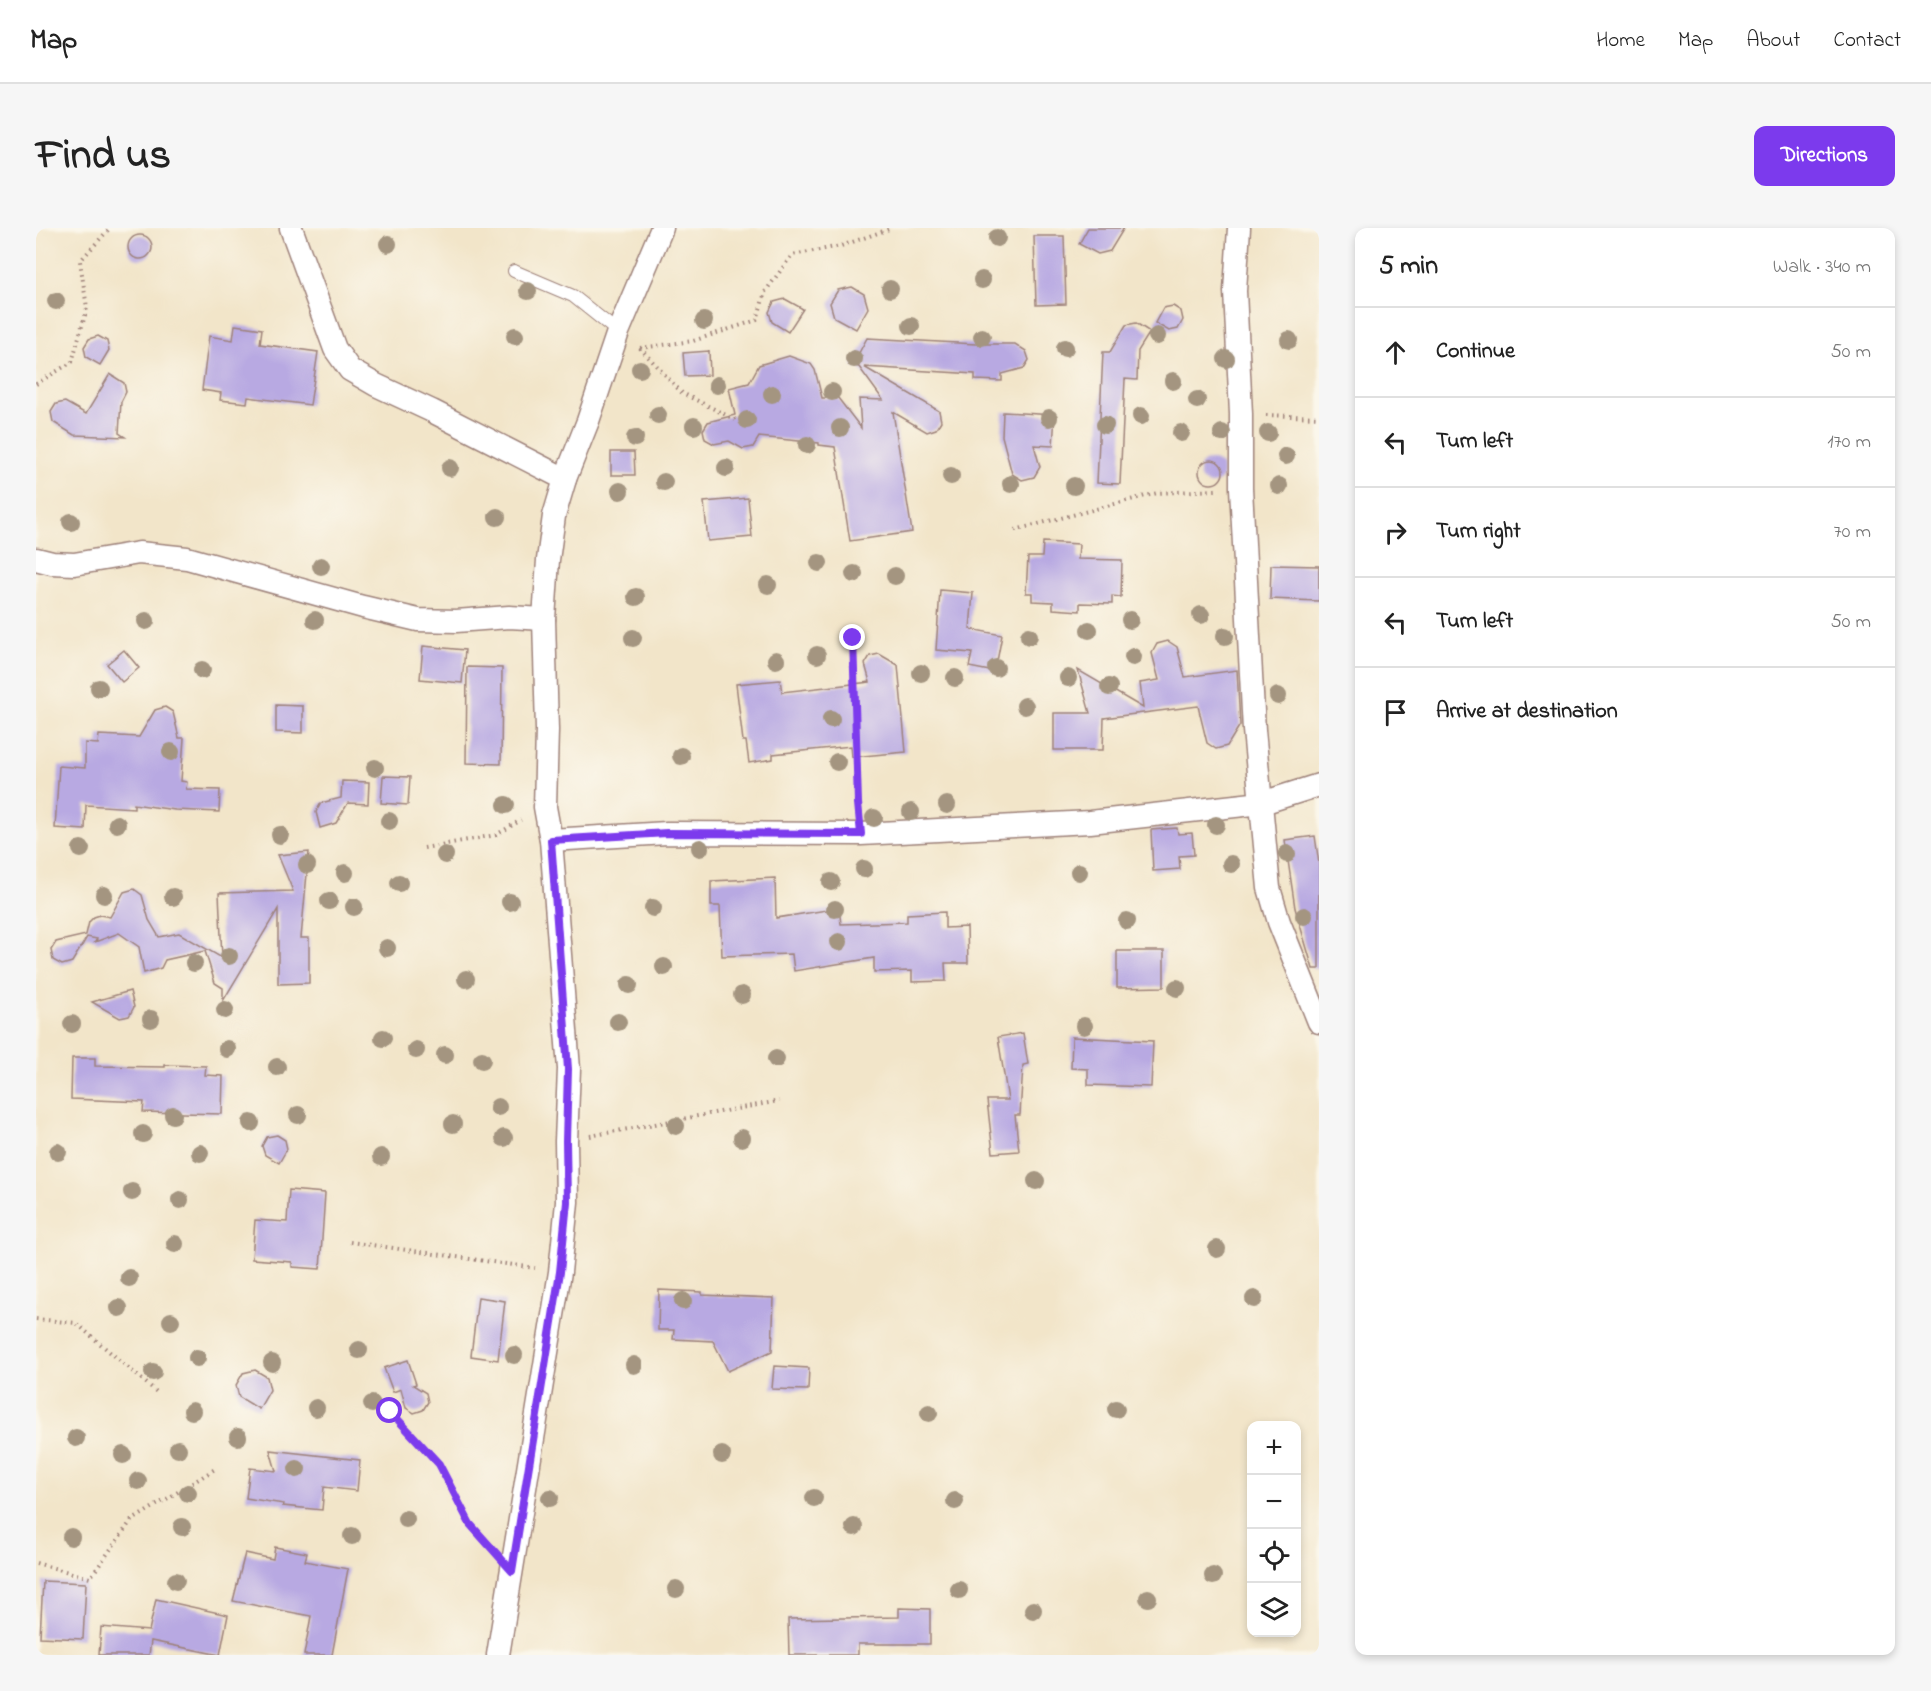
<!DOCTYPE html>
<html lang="en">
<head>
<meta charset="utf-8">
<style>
	:root { --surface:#fff; --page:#f6f6f6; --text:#222; --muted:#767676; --line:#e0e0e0; --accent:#7c3aed }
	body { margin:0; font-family:"Indie Flower",sans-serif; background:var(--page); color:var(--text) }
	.controls { position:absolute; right:18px; bottom:18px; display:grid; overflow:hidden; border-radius:12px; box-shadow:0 3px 9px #0003 }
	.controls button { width:54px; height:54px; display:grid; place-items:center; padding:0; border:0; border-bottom:2px solid var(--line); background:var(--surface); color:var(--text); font:30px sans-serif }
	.stop { position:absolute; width:18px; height:18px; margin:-14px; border:4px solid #7c3aed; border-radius:50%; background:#fff }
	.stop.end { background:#7c3aed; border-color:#fff; box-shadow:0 2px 6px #0008 }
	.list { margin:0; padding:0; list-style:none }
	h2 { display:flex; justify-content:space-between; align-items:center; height:78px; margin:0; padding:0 24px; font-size:26px }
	h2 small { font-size:20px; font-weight:400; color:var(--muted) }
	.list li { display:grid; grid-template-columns:39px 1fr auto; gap:18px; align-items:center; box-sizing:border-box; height:90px; padding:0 24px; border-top:2px solid var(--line) }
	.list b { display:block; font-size:22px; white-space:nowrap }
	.list em { font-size:20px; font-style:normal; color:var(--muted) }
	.icon { flex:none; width:33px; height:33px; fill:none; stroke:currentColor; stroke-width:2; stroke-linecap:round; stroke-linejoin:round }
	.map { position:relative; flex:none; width:1283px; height:1427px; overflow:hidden; border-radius:12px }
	header { display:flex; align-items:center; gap:36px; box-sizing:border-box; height:84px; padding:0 30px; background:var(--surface); border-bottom:2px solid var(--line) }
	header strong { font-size:28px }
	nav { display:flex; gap:33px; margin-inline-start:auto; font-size:21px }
	.intro { display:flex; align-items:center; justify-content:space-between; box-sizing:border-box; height:144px; padding:0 36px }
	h1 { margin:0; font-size:42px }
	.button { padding:15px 27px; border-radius:12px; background:var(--accent); color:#fff; font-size:21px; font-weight:700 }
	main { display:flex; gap:36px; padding:0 36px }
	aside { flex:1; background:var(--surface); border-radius:12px; box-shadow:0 3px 9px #0003 }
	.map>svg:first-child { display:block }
	.building { fill:#b8a9e2 }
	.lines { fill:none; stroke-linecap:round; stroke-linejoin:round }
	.lane-casing { stroke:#9e827a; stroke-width:14 }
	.street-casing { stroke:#9e827a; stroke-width:25 }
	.path { stroke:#9e827a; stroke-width:4; stroke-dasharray:1.5 4.5; stroke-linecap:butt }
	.lane { stroke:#fff; stroke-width:12 }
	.street { stroke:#fff; stroke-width:22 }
	.tree { fill:#a49580 }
	.route { stroke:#7c3aed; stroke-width:8 }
</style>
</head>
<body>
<header>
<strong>Map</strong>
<nav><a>Home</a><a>Map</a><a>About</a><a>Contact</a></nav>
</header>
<div class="intro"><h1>Find us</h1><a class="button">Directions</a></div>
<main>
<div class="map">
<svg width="1283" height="1427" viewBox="0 0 1283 1427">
	<rect width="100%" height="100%" fill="#fbf7ec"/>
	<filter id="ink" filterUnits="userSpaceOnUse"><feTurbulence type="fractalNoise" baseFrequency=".0167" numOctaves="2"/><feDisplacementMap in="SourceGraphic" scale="12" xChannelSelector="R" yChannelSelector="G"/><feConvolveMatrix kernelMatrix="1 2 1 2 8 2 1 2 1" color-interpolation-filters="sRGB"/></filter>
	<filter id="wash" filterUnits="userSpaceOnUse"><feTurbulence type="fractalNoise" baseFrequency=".008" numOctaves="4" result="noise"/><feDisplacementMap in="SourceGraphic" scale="24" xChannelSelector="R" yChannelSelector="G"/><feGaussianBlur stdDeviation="1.35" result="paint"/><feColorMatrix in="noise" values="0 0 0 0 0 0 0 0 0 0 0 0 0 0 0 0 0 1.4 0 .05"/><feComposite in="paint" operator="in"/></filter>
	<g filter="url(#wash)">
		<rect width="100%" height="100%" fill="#f2e5c9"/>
		<g id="blocks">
			<g class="building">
				<polygon points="1052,0 1088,0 1074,23 1062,26 1043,16"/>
				<circle cx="104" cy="19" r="12"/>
				<polygon points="998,8 1028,8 1030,76 1000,77"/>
				<polygon points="816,59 828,66 832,80 820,101 798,89 794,75 802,62"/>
				<polygon points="749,71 767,81 752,104 736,94 733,84 738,74"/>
				<polygon points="1137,78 1145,83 1147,92 1142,101 1133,103 1119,95 1127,80"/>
				<polygon points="1100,95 1114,104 1102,123 1101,152 1089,151 1084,256 1061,255 1067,124 1074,124 1090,97"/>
				<polygon points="199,97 226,101 224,116 282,124 274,177 212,169 211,175 184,172 185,165 166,162 173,108 197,112"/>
				<polygon points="62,108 71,113 73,122 64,137 50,129 48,119 53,111"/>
				<polygon points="831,110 940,116 979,116 990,123 993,132 988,140 966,146 966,153 939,152 939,146 828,139 903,183 905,193 900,201 891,204 857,184 876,304 814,313 799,219 783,217 783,215 723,209 717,219 707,221 693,213 678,216 669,211 667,202 672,194 699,187 693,160 713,155 723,137 753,128 775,136 779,142 786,170 802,170 825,200 823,171 847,172 823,139 816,138"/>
				<polygon points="673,123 674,147 649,148 647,125"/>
				<polygon points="74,146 88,155 90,164 85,174 83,205 89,209 38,207 17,194 15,184 20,176 29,174 50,186"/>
				<polygon points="967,184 1019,187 1017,218 998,217 1004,239 998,249 986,252 976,246 966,208"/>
				<polygon points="575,224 598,224 599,247 575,247"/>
				<circle cx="1175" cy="244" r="12"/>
				<polygon points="712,270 716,309 672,313 668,274"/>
				<polygon points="1007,314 1043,316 1042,331 1086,332 1085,369 1076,368 1076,376 1044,375 1044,383 1017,381 1017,374 996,373 996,365 990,365 992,329 1006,329"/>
				<polygon points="1235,337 1283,338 1283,373 1234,371"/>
				<polygon points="904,362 937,365 934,401 966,407 959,444 933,439 936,425 900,422"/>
				<polygon points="1132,413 1141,419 1149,449 1201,442 1204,497 1191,518 1180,521 1171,515 1162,478 1068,490 1067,522 1018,522 1018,485 1054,485 1042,442 1107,480 1104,455 1123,452 1116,425 1121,416"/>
				<polygon points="387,418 429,422 426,455 384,451"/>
				<polygon points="88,422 103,440 86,454 71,436"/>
				<polygon points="843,426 862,437 870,524 816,529 815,518 737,526 737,531 713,535 710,513 707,513 700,456 744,452 746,464 834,454 829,436 834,428"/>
				<polygon points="431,439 466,440 465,536 430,535"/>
				<polygon points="240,477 267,478 267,505 240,504"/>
				<polygon points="129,479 137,484 143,510 148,510 145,553 151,554 150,561 184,562 183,584 139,582 98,576 98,580 50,577 49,602 19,600 23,538 49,540 49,515 62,516 63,507 103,509 119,482"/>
				<polygon points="347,548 374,549 372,577 345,575"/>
				<polygon points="306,553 333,554 332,576 312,575 300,595 284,600 280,584 285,575 305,570"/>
				<polygon points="1141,600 1142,606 1156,605 1158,627 1143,628 1144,641 1117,643 1115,602"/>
				<polygon points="1279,608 1283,636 1283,741 1277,741 1259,680 1249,612"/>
				<polygon points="273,624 265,710 273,710 273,755 242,756 242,681 187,773 187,760 179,755 169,723 129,732 125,740 108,745 103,719 83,705 59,714 61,711 51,709 36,734 26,737 17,732 15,722 20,714 50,707 53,694 58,689 64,687 74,689 88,664 98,661 106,667 113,692 123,709 143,705 186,730 183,665 257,663 242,627"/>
				<polygon points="739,650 740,690 803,680 805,696 871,694 871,686 909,684 909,700 931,699 932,735 909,735 910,753 876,754 876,743 838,744 838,730 758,743 756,726 686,728 684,678 675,678 675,653"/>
				<polygon points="1081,723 1128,723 1128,759 1081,760"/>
				<polygon points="94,763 98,779 93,788 84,790 56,774"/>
				<polygon points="987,805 992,836 987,837 984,887 979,887 983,923 957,925 951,872 972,872 962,809"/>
				<polygon points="1036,809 1117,813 1115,859 1052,857 1052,841 1035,840"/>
				<polygon points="36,830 59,830 59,838 129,839 129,837 170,838 169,847 187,848 186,886 107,884 108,874 35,871"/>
				<polygon points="241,907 249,912 251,921 243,935 229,927 226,918 231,909"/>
				<polygon points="253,962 289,965 284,1041 256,1039 256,1034 216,1031 219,992 251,994"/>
				<polygon points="623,1062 666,1064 666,1067 738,1070 736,1123 692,1143 677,1113 637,1111 638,1102 622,1102"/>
				<polygon points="442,1069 469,1073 462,1132 435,1128"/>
				<polygon points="372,1132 380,1156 377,1157 390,1165 392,1174 387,1182 378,1185 370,1180 365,1161 357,1164 348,1140"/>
				<polygon points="738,1138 773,1140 772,1162 736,1161"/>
				<polygon points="219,1142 231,1149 234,1162 223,1181 203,1169 200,1157 207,1145"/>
				<polygon points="234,1222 324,1232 321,1263 288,1259 286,1282 247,1278 248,1276 210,1270 214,1240 240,1243"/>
				<polygon points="239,1319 271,1325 269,1333 312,1341 296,1427 268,1427 275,1388 197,1373 209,1325 237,1331"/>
				<polygon points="7,1353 50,1355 47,1411 4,1409"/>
				<polygon points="120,1371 192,1387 184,1427 115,1413 113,1427 63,1427 65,1399 113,1403"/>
				<polygon points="863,1380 894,1381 894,1416 822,1416 822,1427 753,1427 752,1391 863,1389"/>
			</g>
		</g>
	</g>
	<g filter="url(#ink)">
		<use href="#blocks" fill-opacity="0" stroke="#9e827a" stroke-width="1.5"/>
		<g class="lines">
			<g class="lane-casing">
				<polyline id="lane" points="478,43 537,68 582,104"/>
			</g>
			<g class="street-casing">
				<g id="street">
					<polyline points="255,0 299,121 314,142 340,157 396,183 529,251"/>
					<polyline points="1203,0 1199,63 1205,186 1205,260 1218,502 1233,660 1243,694 1283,794"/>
					<polyline points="0,331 16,335 38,336 103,325 151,330 327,379 382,392 420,393 473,389 508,391"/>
					<polyline points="515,612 631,605 825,606 1054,594 1226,575 1283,557"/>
					<polyline points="462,1427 524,1044 531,974 530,913 533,841 515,612 509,579 511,502 508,391 512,332 518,288 529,251 552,193 582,104 626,0"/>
				</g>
			</g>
			<g class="path">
				<polyline points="604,120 657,113 721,92 729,64 756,27 805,18 856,0"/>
				<polyline points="604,120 646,165 712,198"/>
				<polyline points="0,156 36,134 51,80 44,33 74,0"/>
				<polyline points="1230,187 1283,189"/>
				<polyline points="979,302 1121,265 1180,262"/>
				<polyline points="817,410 822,582"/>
				<polyline points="388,620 460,607 485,592"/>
				<polyline points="554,908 743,873"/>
				<polyline points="314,1014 499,1040"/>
				<polyline points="0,1091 40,1095 123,1166"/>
				<polyline points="354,1183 403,1236 433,1296 453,1318"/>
				<polyline points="0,1335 54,1350 95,1293 179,1241"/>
			</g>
			<use href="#lane" class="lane"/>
			<use href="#street" class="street"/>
		</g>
		<g class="tree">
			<circle cx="961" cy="10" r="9"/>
			<circle cx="352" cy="16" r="9"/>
			<circle cx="946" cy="52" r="9"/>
			<circle cx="854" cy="61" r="9"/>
			<circle cx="492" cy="63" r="9"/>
			<circle cx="20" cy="73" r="9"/>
			<circle cx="668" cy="93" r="9"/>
			<circle cx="875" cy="98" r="9"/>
			<circle cx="479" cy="108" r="9"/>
			<circle cx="1121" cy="108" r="9"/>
			<circle cx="946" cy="109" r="9"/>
			<circle cx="1253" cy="112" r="9"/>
			<circle cx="1029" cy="120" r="9"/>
			<circle cx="818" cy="131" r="9"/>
			<circle cx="1190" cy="131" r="9"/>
			<circle cx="604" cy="141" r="9"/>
			<circle cx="1137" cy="153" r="9"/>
			<circle cx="681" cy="157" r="9"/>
			<circle cx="796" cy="164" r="9"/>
			<circle cx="736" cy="166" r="9"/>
			<circle cx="1161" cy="172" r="9"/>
			<circle cx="622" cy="187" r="9"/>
			<circle cx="1105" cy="188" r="9"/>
			<circle cx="1013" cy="190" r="9"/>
			<circle cx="711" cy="192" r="9"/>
			<circle cx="1069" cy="197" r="9"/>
			<circle cx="658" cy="198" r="9"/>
			<circle cx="804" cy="200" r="9"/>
			<circle cx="1145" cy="205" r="9"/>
			<circle cx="1186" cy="205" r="9"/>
			<circle cx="1232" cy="205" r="9"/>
			<circle cx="599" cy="210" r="9"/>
			<circle cx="771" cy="217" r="9"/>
			<circle cx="1250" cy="228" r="9"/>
			<circle cx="414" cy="240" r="9"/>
			<circle cx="690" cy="240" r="9"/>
			<circle cx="915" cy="248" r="9"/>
			<circle cx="628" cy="254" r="9"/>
			<circle cx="975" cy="256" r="9"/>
			<circle cx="1038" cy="258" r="9"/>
			<circle cx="1243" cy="258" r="9"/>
			<circle cx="584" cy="263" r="9"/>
			<circle cx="461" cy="289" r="9"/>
			<circle cx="35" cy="294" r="9"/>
			<circle cx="783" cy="335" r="9"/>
			<circle cx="285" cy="338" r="9"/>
			<circle cx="818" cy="346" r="9"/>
			<circle cx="859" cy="348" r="9"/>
			<circle cx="732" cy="357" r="9"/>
			<circle cx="600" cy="369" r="9"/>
			<circle cx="1165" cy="387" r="9"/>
			<circle cx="279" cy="392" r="9"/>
			<circle cx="1094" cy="392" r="9"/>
			<circle cx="110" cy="393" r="9"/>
			<circle cx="1053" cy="402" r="9"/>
			<circle cx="993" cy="408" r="9"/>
			<circle cx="1189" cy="408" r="9"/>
			<circle cx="597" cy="410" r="9"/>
			<circle cx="781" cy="427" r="9"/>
			<circle cx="1097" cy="429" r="9"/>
			<circle cx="740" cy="432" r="9"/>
			<circle cx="960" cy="440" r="9"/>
			<circle cx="166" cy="442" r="9"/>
			<circle cx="885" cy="445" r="9"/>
			<circle cx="919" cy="450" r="9"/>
			<circle cx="1032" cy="450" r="9"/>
			<circle cx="1073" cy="459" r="9"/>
			<circle cx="63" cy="460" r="9"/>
			<circle cx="1242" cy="468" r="9"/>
			<circle cx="989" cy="478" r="9"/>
			<circle cx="795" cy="491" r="9"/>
			<circle cx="135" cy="524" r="9"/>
			<circle cx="645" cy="528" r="9"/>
			<circle cx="801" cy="534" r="9"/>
			<circle cx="339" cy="540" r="9"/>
			<circle cx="470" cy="577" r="9"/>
			<circle cx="911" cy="577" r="9"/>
			<circle cx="875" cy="584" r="9"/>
			<circle cx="838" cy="590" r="9"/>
			<circle cx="353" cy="593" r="9"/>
			<circle cx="81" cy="596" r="9"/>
			<circle cx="1180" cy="597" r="9"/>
			<circle cx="244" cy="607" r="9"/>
			<circle cx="664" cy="620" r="9"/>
			<circle cx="45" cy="621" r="9"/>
			<circle cx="1251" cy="626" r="9"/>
			<circle cx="409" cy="627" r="9"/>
			<circle cx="1195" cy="636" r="9"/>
			<circle cx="271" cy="637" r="9"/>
			<circle cx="828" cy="641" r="9"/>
			<circle cx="1043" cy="644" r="9"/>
			<circle cx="309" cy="645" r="9"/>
			<circle cx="795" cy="654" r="9"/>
			<circle cx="363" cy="655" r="9"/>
			<circle cx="68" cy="667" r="9"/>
			<circle cx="137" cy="669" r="9"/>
			<circle cx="293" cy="673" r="9"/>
			<circle cx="474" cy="674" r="9"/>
			<circle cx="318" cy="679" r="9"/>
			<circle cx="617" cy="680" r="9"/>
			<circle cx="799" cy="681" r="9"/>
			<circle cx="1268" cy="688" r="9"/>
			<circle cx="1091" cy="693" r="9"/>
			<circle cx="803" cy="714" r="9"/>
			<circle cx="351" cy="720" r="9"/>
			<circle cx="193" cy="728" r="9"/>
			<circle cx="158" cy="735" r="9"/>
			<circle cx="628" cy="739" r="9"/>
			<circle cx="430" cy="751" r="9"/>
			<circle cx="593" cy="757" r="9"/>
			<circle cx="1141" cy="760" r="9"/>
			<circle cx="706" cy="767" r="9"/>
			<circle cx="189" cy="782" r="9"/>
			<circle cx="115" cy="791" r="9"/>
			<circle cx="582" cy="794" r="9"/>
			<circle cx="36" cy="796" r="9"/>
			<circle cx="1048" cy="798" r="9"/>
			<circle cx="347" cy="810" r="9"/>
			<circle cx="191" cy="821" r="9"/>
			<circle cx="380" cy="822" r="9"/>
			<circle cx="409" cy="827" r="9"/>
			<circle cx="740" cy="831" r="9"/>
			<circle cx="446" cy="832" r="9"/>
			<circle cx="241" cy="839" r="9"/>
			<circle cx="462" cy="879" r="9"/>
			<circle cx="137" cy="887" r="9"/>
			<circle cx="262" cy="887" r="9"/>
			<circle cx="215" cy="895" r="9"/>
			<circle cx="417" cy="896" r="9"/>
			<circle cx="640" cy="898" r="9"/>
			<circle cx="107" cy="906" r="9"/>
			<circle cx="468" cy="910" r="9"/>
			<circle cx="706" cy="910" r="9"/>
			<circle cx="22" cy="924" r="9"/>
			<circle cx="164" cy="925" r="9"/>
			<circle cx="345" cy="929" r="9"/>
			<circle cx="1000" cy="953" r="9"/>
			<circle cx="96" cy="964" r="9"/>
			<circle cx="144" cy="972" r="9"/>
			<circle cx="139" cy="1016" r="9"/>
			<circle cx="1181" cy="1021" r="9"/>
			<circle cx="93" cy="1050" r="9"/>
			<circle cx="1218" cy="1071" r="9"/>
			<circle cx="647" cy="1073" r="9"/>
			<circle cx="83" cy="1080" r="9"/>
			<circle cx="135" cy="1093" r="9"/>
			<circle cx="323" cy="1122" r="9"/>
			<circle cx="478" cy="1127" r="9"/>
			<circle cx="161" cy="1130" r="9"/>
			<circle cx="236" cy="1135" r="9"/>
			<circle cx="598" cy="1137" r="9"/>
			<circle cx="117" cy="1144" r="9"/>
			<circle cx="336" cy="1176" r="9"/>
			<circle cx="280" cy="1180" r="9"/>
			<circle cx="1080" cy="1181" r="9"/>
			<circle cx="156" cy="1183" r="9"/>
			<circle cx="893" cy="1185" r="9"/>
			<circle cx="202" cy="1209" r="9"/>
			<circle cx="40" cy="1210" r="9"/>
			<circle cx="142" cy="1221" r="9"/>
			<circle cx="87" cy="1227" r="9"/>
			<circle cx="686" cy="1227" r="9"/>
			<circle cx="261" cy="1241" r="9"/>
			<circle cx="102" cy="1253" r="9"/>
			<circle cx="152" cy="1265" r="9"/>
			<circle cx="514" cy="1270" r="9"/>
			<circle cx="778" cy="1270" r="9"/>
			<circle cx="919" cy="1273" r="9"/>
			<circle cx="370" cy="1291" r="9"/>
			<circle cx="146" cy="1299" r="9"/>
			<circle cx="818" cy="1299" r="9"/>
			<circle cx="316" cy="1308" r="9"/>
			<circle cx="35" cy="1309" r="9"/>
			<circle cx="1177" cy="1348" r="9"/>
			<circle cx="140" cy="1353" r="9"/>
			<circle cx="640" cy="1361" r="9"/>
			<circle cx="923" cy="1362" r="9"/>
			<circle cx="1112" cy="1370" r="9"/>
			<circle cx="997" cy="1382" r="9"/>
		</g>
	</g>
	<g class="lines" filter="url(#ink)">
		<polyline class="route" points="354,1183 403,1236 434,1296 476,1343 524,1044 531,974 530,913 532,841 515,612 631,605 825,606 822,575 817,410"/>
	</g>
</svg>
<div class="controls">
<button>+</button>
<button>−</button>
<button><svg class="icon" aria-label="locate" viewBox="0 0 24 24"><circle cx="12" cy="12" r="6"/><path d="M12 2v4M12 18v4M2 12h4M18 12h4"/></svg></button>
<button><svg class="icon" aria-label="layers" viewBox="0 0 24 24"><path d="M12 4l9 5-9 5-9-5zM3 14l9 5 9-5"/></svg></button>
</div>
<div class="stop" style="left:354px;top:1183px"></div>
<div class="stop end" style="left:817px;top:410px"></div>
</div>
<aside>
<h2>5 min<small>Walk · 340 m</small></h2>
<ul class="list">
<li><svg class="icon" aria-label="ahead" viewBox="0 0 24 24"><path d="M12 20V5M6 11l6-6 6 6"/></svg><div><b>Continue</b></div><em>50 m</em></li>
<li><svg class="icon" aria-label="left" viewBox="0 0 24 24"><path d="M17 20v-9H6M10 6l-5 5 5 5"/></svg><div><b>Turn left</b></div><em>170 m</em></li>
<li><svg class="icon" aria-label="right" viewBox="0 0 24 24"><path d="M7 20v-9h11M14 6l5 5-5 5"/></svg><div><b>Turn right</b></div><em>70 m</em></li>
<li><svg class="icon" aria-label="left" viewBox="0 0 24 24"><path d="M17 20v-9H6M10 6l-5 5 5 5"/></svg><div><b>Turn left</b></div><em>50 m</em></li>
<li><svg class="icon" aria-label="arrive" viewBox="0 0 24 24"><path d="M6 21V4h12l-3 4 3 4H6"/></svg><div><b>Arrive at destination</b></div></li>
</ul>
</aside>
</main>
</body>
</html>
